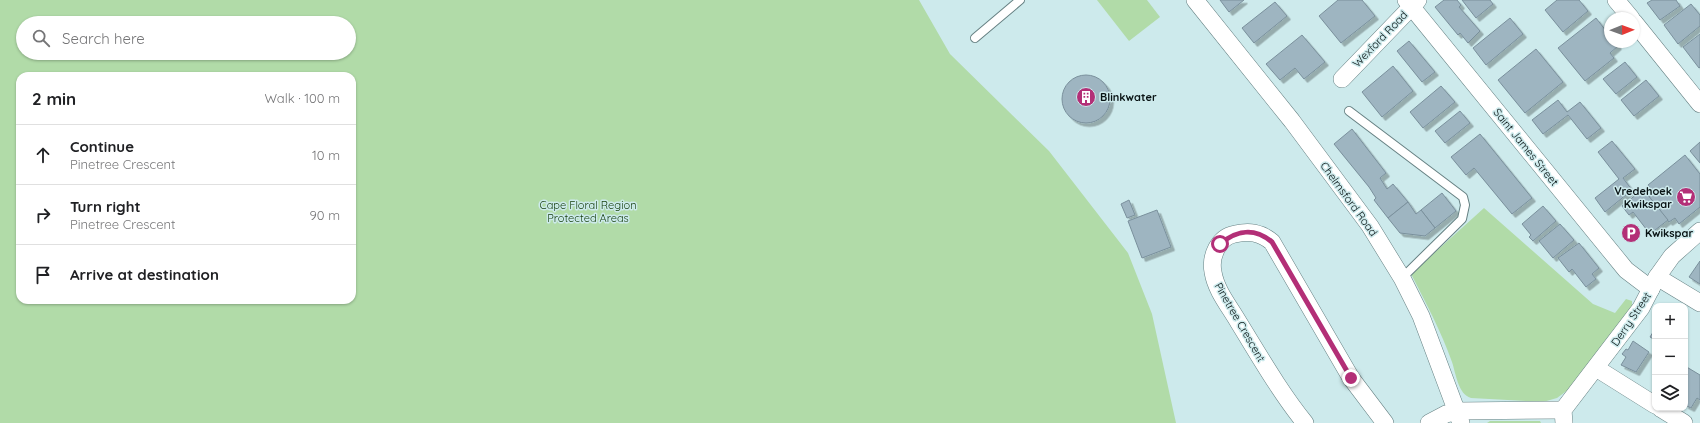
<!DOCTYPE html>
<html lang="en">
<head>
<meta charset="utf-8">
<style>
	:root { --surface:#fff; --page:#f2f2f2; --text:#202124; --muted:#757577; --line:#e0e0e0 }
	body { margin:0; font-family:Quicksand,sans-serif; background:var(--page); color:var(--text) }
	.controls { position:absolute; right:12px; bottom:12px; display:grid; overflow:hidden; border-radius:8px; box-shadow:0 1px 3px #0004 }
	.controls button { width:36px; height:36px; display:grid; place-items:center; padding:0; border:0; border-bottom:1px solid var(--line); background:var(--surface); color:var(--text); font:20px sans-serif }
	.compass { position:absolute; left:1604px; top:12px; width:36px; height:36px; border-radius:50%; background:var(--surface); box-shadow:0 1px 3px #0004; rotate:89deg }
	.stop { position:absolute; width:12px; height:12px; margin:-9px; border:3px solid #b32f77; border-radius:50%; background:#fff }
	.stop.end { background:#b32f77; border-color:#fff; box-shadow:0 1px 4px #0008 }
	.list { margin:0; padding:0; list-style:none }
	h2 { display:flex; justify-content:space-between; align-items:center; height:52px; margin:0; padding:0 16px; font-size:17px }
	h2 small { font-size:13px; font-weight:400; color:var(--muted) }
	.list li { display:grid; grid-template-columns:26px 1fr auto; gap:12px; align-items:center; box-sizing:border-box; height:60px; padding:0 16px; border-top:1px solid var(--line) }
	.list b { display:block; font-size:15px; white-space:nowrap }
	.list p { margin:0; font-size:13px; white-space:nowrap; color:var(--muted) }
	.list em { font-size:13px; font-style:normal; color:var(--muted) }
	.icon { flex:none; width:22px; height:22px; fill:none; stroke:currentColor; stroke-width:2; stroke-linecap:round; stroke-linejoin:round }
	.map { position:relative; flex:none; width:1700px; height:423px; overflow:hidden }
	.search { position:absolute; background:var(--surface); box-shadow:0 1px 3px #0004; left:16px; top:16px; width:340px; height:44px; display:flex; align-items:center; gap:10px; box-sizing:border-box; padding:0 14px; border-radius:22px; color:var(--muted); font-size:15px }
	.panel { position:absolute; background:var(--surface); box-shadow:0 1px 3px #0004; left:16px; top:72px; width:340px; height:232px; border-radius:12px }
	.map>svg:first-child { display:block }
	.green { fill:#b1dba8; fill-rule:evenodd }
	.building { fill:#9eb5c1; stroke:#7a909c; filter:url(#shadow) }
	.lines { fill:none; stroke-linecap:round; stroke-linejoin:round }
	.service-casing { stroke:#668183; stroke-width:10 }
	.minor-casing { stroke:#668183; stroke-width:18 }
	.service { stroke:#fff; stroke-width:8 }
	.minor { stroke:#fff; stroke-width:17 }
	.route { stroke:#b32f77; stroke-width:5 }
	.labels { text-anchor:middle; stroke-width:3; stroke-linejoin:round; paint-order:stroke }
	.street-label { font-size:11px; fill:#081213; stroke:#cdeaec }
	.poi-label { font-size:11px; font-weight:bold; fill:#081213; stroke:#cdeaec; text-anchor:start }
	.park-label { font-size:11px; fill:#123c08; stroke:#cdeaec }
</style>
</head>
<body>
<div class="map">
<svg width="1700" height="423" viewBox="0 0 1700 423">
	<defs>
		<filter id="shadow"><feDropShadow dx="3.5" dy="3.5" stdDeviation="0" flood-color="#0004"/></filter>
	</defs>
	<rect width="100%" height="100%" fill="#cdeaec"/>
	<g class="green">
		<path d="M0,0H919L950,54L1049,151L1128,253L1152,314L1176,423H0ZM23,23H349V53H23ZM20,76H352V300H20Z"/>
		<polygon points="1097,0 1147,0 1160,17 1129,41"/>
		<path d="M1484,208L1593,304L1615,313L1626,299L1632,301V307L1572,387L1557,398L1543,402L1471,398C1458,394 1456,374 1452,362C1441,331 1426,303 1411,274Z"/>
		<polygon points="1490,421 1540,421 1541,423 1487,423"/>
	</g>
	<g class="building">
		<polygon points="1220,0 1244,0 1229,12"/>
		<polygon points="1338,0 1362,0 1375,16 1341,43 1319,16"/>
		<polygon points="1444,0 1457,0 1461,5 1459,7 1480,31 1468,43 1460,33 1458,35 1435,7"/>
		<polygon points="1462,0 1490,0 1493,4 1476,18"/>
		<polygon points="1557,0 1579,0 1588,11 1563,32 1545,10"/>
		<polygon points="1652,0 1676,0 1680,6 1660,20 1647,3"/>
		<polygon points="1275,2 1287,16 1254,43 1242,28"/>
		<polygon points="1691,4 1700,15 1700,26 1678,44 1664,25"/>
		<polygon points="1510,18 1523,34 1486,65 1473,48"/>
		<polygon points="1596,18 1610,36 1610,42 1615,42 1618,46 1610,53 1614,58 1585,81 1558,48"/>
		<polygon points="1700,34 1700,67 1699,68 1683,47"/>
		<polygon points="1302,35 1325,62 1304,79 1295,68 1280,80 1266,64"/>
		<polygon points="1409,41 1435,72 1422,82 1397,51"/>
		<polygon points="1536,49 1563,82 1525,113 1498,80"/>
		<polygon points="1625,62 1637,77 1616,94 1603,79"/>
		<polygon points="1393,66 1413,91 1382,117 1362,92"/>
		<circle cx="1086" cy="99" r="24"/>
		<polygon points="1646,80 1659,96 1634,116 1621,100"/>
		<polygon points="1441,86 1455,102 1423,128 1410,112"/>
		<polygon points="1558,100 1567,112 1580,102 1601,128 1587,139 1568,115 1543,134 1532,120"/>
		<polygon points="1460,111 1470,123 1445,143 1435,131"/>
		<polygon points="1352,129 1386,173 1380,178 1387,189 1393,184 1408,202 1388,218 1374,200 1376,198 1369,187 1334,144"/>
		<polygon points="1480,134 1532,198 1512,214 1474,168 1466,175 1451,157"/>
		<polygon points="1612,141 1635,169 1623,178 1632,190 1605,212 1595,198 1619,179 1598,152"/>
		<polygon points="1700,142 1700,163 1690,151"/>
		<polygon points="1685,155 1700,174 1700,207 1679,224 1675,218 1669,222 1649,197 1654,193 1648,185"/>
		<polygon points="1643,189 1668,220 1650,234 1633,212 1629,215 1622,206"/>
		<polygon points="1442,193 1456,211 1435,228 1421,210"/>
		<polygon points="1129,200 1135,215 1127,218 1121,204"/>
		<polygon points="1408,202 1416,214 1421,210 1435,228 1425,236 1400,233 1388,218"/>
		<polygon points="1543,206 1556,221 1533,241 1529,237 1531,235 1522,224"/>
		<polygon points="1157,210 1171,247 1142,258 1128,221"/>
		<polygon points="1560,224 1574,240 1553,258 1539,241"/>
		<polygon points="1579,243 1599,268 1592,274 1596,279 1586,287 1572,269 1569,272 1558,258"/>
		<polygon points="1700,261 1700,284 1689,277"/>
		<polygon points="1655,329 1655,340 1650,337"/>
		<polygon points="1633,341 1649,352 1636,372 1621,365 1626,357 1622,354 1626,349 1628,350"/>
		<polygon points="1685,366 1700,375 1700,400 1697,398 1691,408 1685,405"/>
	</g>
	<g class="lines">
		<g class="service-casing">
			<g id="service">
				<polyline points="975,38 1020,0"/>
				<polyline points="1349,111 1463,197 1465,205 1462,219 1402,278"/>
			</g>
		</g>
		<g class="minor-casing">
			<g id="minor">
				<polyline points="1195,0 1292,121 1370,226 1402,278 1421,316 1461,423"/>
				<polyline points="1406,0 1626,270 1651,289"/>
				<polyline points="1616,0 1631,18"/>
				<polyline points="1634,22 1700,104"/>
				<polyline points="1342,79 1418,0"/>
				<polyline points="1657,277 1700,303"/>
				<polyline points="1596,368 1655,405"/>
				<polyline points="1660,408 1684,423"/>
				<path d="M1305,423C1280,392 1260,357 1239,323C1230,307 1216,291 1213,272C1210,257 1218,237 1235,234C1249,231 1260,232 1272,242L1351,378L1385,423"/>
				<polyline points="1429,423 1446,414 1458,411 1563,410"/>
				<polyline points="1564,423 1563,410 1641,308 1657,277 1672,256 1700,231"/>
			</g>
		</g>
		<use href="#service" class="service"/>
		<use href="#minor" class="minor"/>
	</g>
	<g class="lines">
		<path class="route" d="M1220,244C1237,230 1254,227 1272,242L1351,378"/>
	</g>
	<defs>
		<g id="building-disc" transform="scale(1)"><circle r="9.5" fill="#b32f77" stroke="#cdeaec"/><path d="M-4-6H4V6H1V3H-1V6H-4ZM-2.5-4.3h1.7v1.8h-1.7ZM.8-4.3h1.7v1.8H.8ZM-2.5-1h1.7V.8h-1.7ZM.8-1h1.7V.8H.8Z" fill="#fff"/></g>
		<g id="supermarket-disc" transform="scale(1)"><circle r="9.5" fill="#b32f77" stroke="#cdeaec"/><path d="M-6-5.5h2.5l.6 2H6L4.5 2H-2.5L-4.4-4H-6ZM-1.5 3.2a1.3 1.3 0 1 0 .1 0ZM3 3.2a1.3 1.3 0 1 0 .1 0Z" fill="#fff"/></g>
		<g id="parking-disc" transform="scale(1)"><circle r="9.5" fill="#b32f77" stroke="#cdeaec"/><path d="M-3.5-5.5H1a3.5 3.5 0 0 1 0 7H-1V5.5H-3.5ZM-1-3.4V-.6H.8a1.4 1.4 0 0 0 0-2.8Z" fill="#fff"/></g>
	</defs>
	<g fill-rule="evenodd">
		<use href="#building-disc" x="1086" y="97"/>
		<use href="#supermarket-disc" x="1686" y="197"/>
		<use href="#parking-disc" x="1631" y="233"/>
	</g>
	<g class="labels">
		<g class="street-label">
			<text transform="translate(1380 39) rotate(-46)" y="4">Wexford Road</text>
			<text transform="translate(1526 147) rotate(51)" y="4">Saint James Street</text>
			<text transform="translate(1349 199) rotate(54)" y="4">Chelmsford Road</text>
			<text transform="translate(1631 319) rotate(-56)" y="4">Derry Street</text>
			<text transform="translate(1240 322) rotate(60)" y="4">Pinetree Crescent</text>
		</g>
		<g class="poi-label">
			<text x="1100" y="101">Blinkwater</text>
			<text x="1672" y="195" text-anchor="end">Vredehoek<tspan x="1672" dy="13">Kwikspar</tspan></text>
			<text x="1645" y="237">Kwikspar</text>
		</g>
		<g class="park-label">
			<text x="588" y="209">Cape Floral Region<tspan x="588" dy="13">Protected Areas</tspan></text>
		</g>
	</g>
</svg>
<div class="controls">
<button>+</button>
<button>−</button>
<button><svg class="icon" aria-label="layers" viewBox="0 0 24 24"><path d="M12 4l9 5-9 5-9-5zM3 14l9 5 9-5"/></svg></button>
</div>
<svg class="compass" viewBox="-18 -18 36 36"><path d="M0-13l5 13h-10z" fill="#e53935"/><path d="M0 13l5-13h-10z" fill="#757577"/></svg>
<div class="stop" style="left:1220px;top:244px"></div>
<div class="stop end" style="left:1351px;top:378px"></div>
<div class="search"><svg class="icon" aria-label="search" viewBox="0 0 24 24"><circle cx="10" cy="10" r="6"/><path d="M15 15l6 6"/></svg>Search here</div>
<section class="panel">
<h2>2 min<small>Walk · 100 m</small></h2>
<ul class="list">
<li><svg class="icon" aria-label="ahead" viewBox="0 0 24 24"><path d="M12 20V5M6 11l6-6 6 6"/></svg><div><b>Continue</b><p>Pinetree Crescent</p></div><em>10 m</em></li>
<li><svg class="icon" aria-label="right" viewBox="0 0 24 24"><path d="M7 20v-9h11M14 6l5 5-5 5"/></svg><div><b>Turn right</b><p>Pinetree Crescent</p></div><em>90 m</em></li>
<li><svg class="icon" aria-label="arrive" viewBox="0 0 24 24"><path d="M6 21V4h12l-3 4 3 4H6"/></svg><div><b>Arrive at destination</b></div></li>
</ul>
</section>
</div>
</body>
</html>
